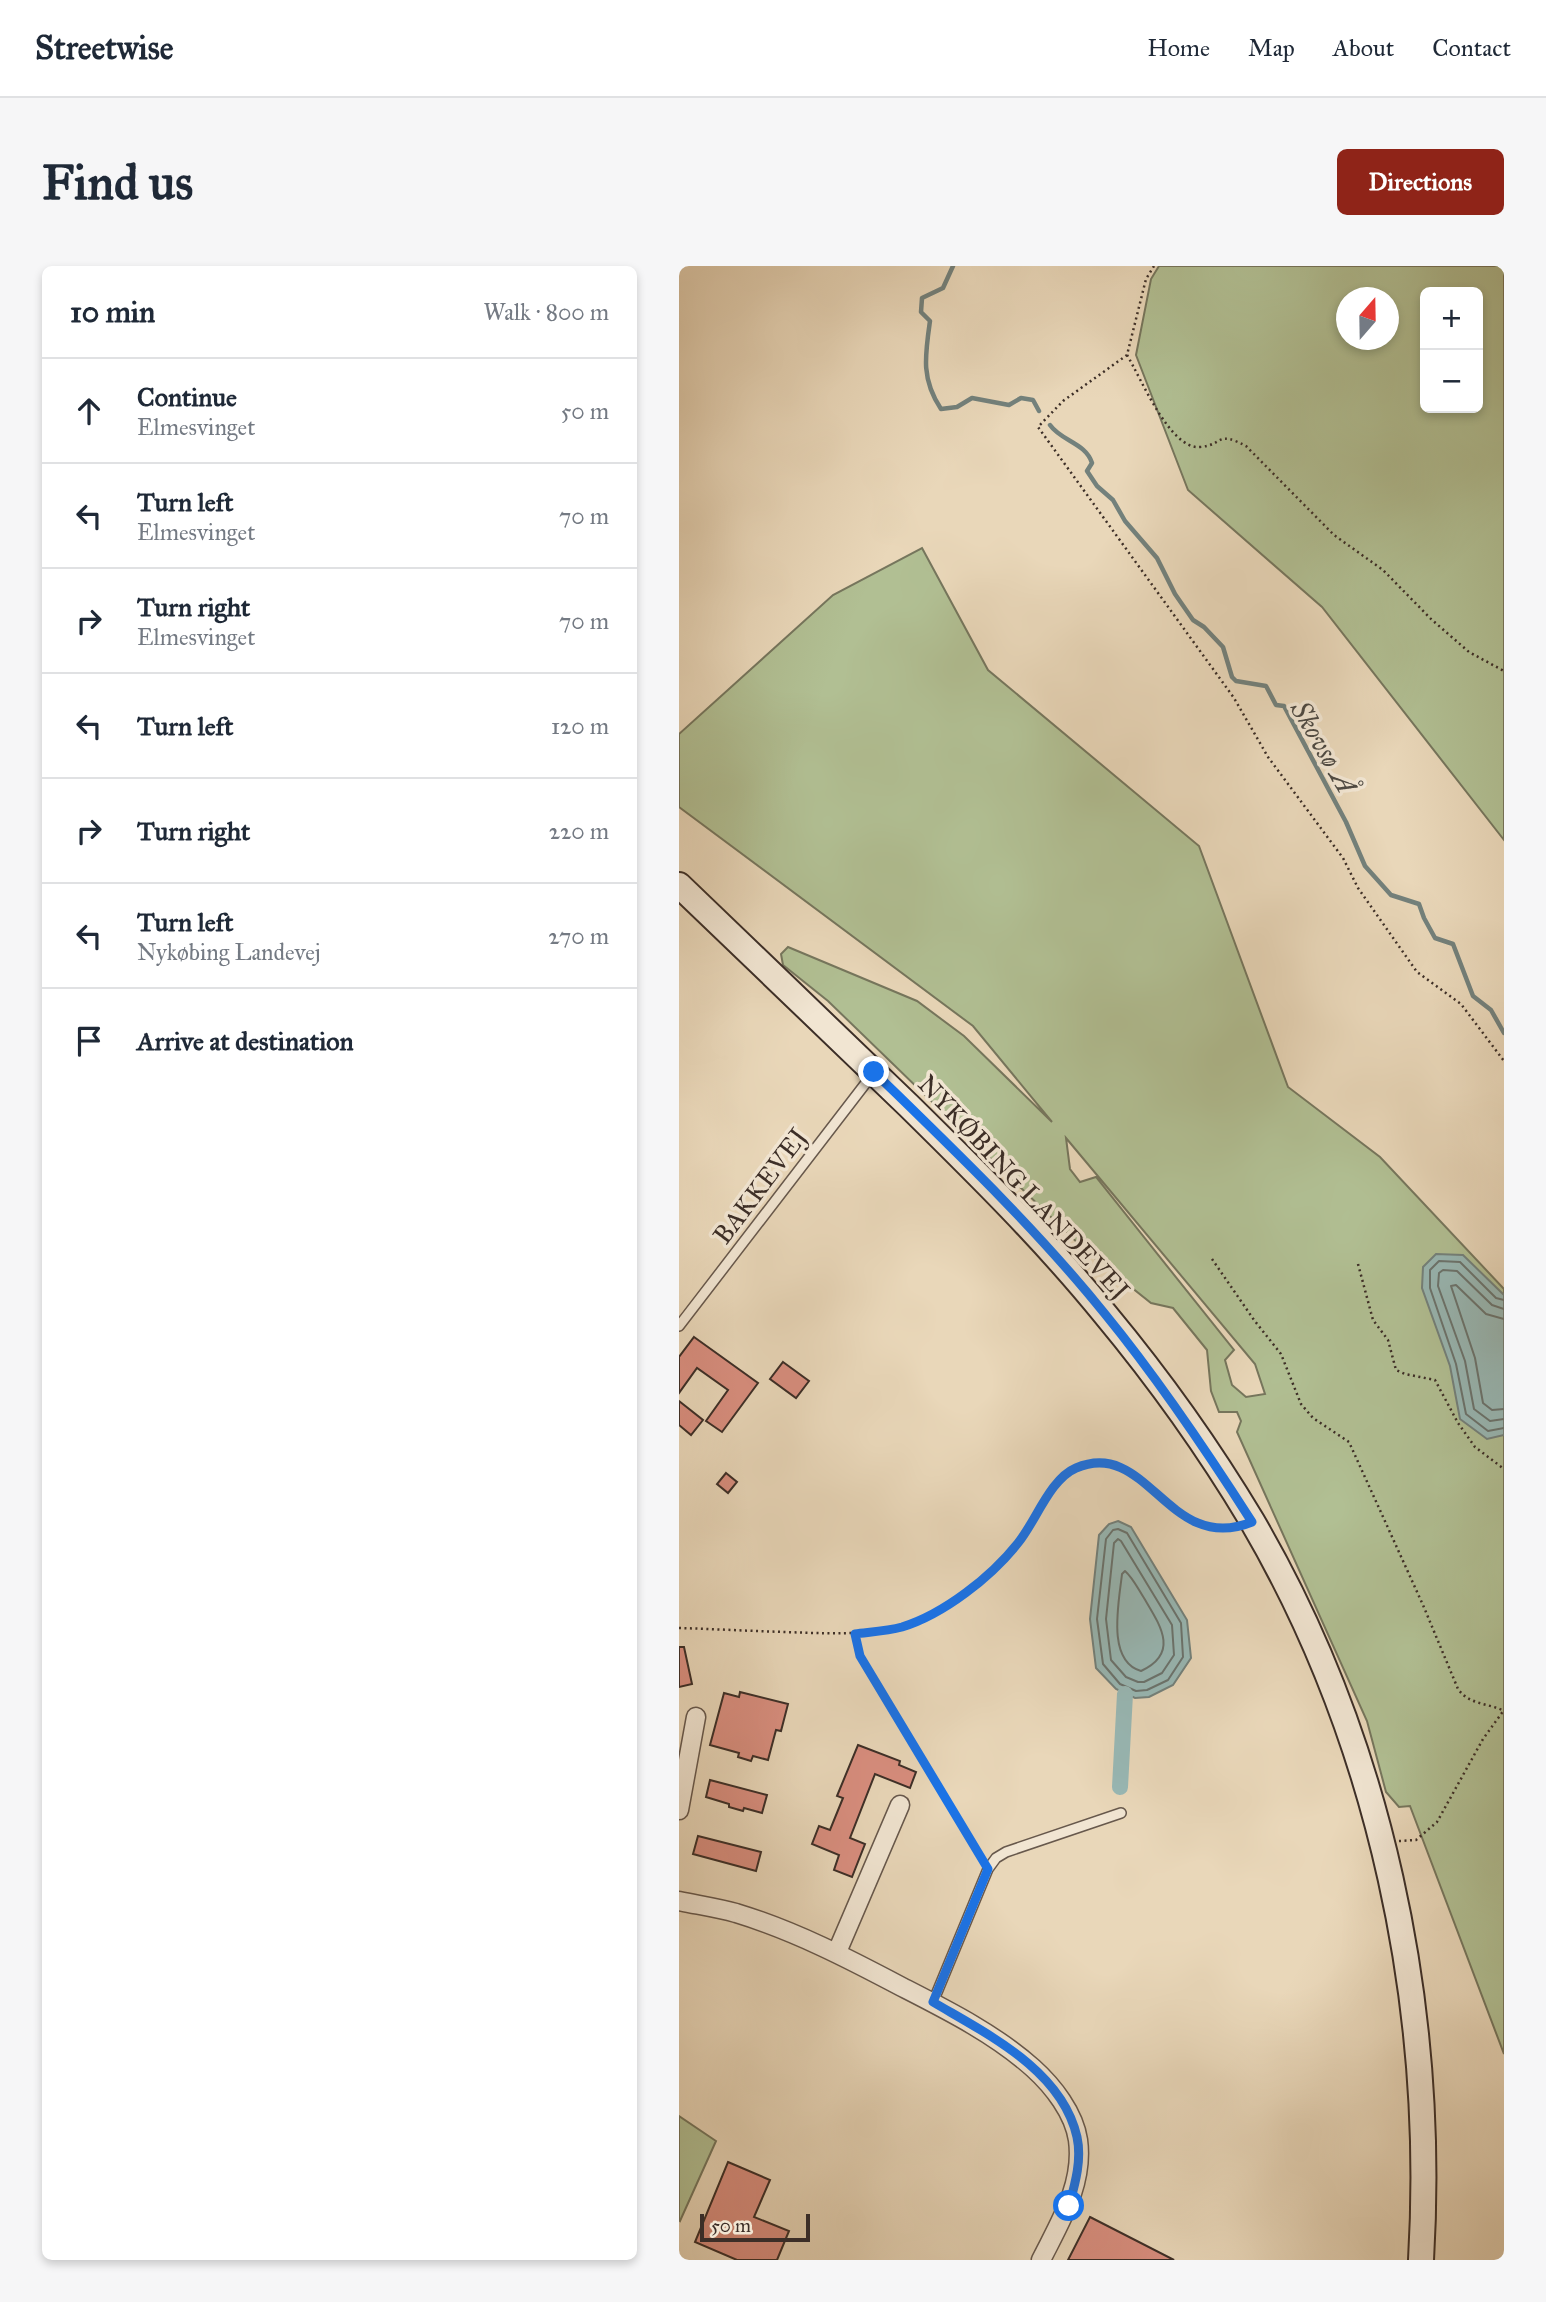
<!DOCTYPE html>
<html lang="en">
<head>
<meta charset="utf-8">
<style>
	:root { --surface:#fff; --page:#f6f6f7; --text:#1f2937; --muted:#747a83; --line:#e0e1e3; --accent:#8f2418 }
	body { margin:0; font-family:"IM FELL Great Primer",serif; background:var(--page); color:var(--text) }
	.controls { position:absolute; right:21px; top:21px; display:grid; overflow:hidden; border-radius:10px; box-shadow:0 4px 10px #0003 }
	.controls button { width:63px; height:63px; display:grid; place-items:center; padding:0; border:0; border-bottom:2px solid var(--line); background:var(--surface); color:var(--text); font:35px sans-serif }
	.compass { position:absolute; left:657px; top:21px; width:63px; height:63px; border-radius:50%; background:var(--surface); box-shadow:0 4px 10px #0003; rotate:20deg }
	.scale { position:absolute; left:21px; bottom:18px; width:110px; box-sizing:border-box; padding-left:7px; border:4px solid #3c2e27; border-top:0; font-size:19px; line-height:24px; white-space:nowrap; color:#3c2e27; -webkit-text-stroke:5px #f1e5d2; paint-order:stroke }
	.stop { position:absolute; width:21px; height:21px; margin:-16px; border:5px solid #1a73e8; border-radius:50%; background:#fff }
	.stop.end { background:#1a73e8; border-color:#fff; box-shadow:0 2px 7px #0008 }
	.list { margin:0; padding:0; list-style:none }
	h2 { display:flex; justify-content:space-between; align-items:center; height:91px; margin:0; padding:0 28px; font-size:30px }
	h2 small { font-size:23px; font-weight:400; color:var(--muted) }
	.list li { display:grid; grid-template-columns:46px 1fr auto; gap:21px; align-items:center; box-sizing:border-box; height:105px; padding:0 28px; border-top:2px solid var(--line) }
	.list b { display:block; font-size:26px; white-space:nowrap }
	.list p { margin:0; font-size:23px; white-space:nowrap; color:var(--muted) }
	.list em { font-size:23px; font-style:normal; color:var(--muted) }
	.icon { flex:none; width:38px; height:38px; fill:none; stroke:currentColor; stroke-width:2; stroke-linecap:round; stroke-linejoin:round }
	.map { position:relative; flex:none; width:825px; height:1994px; overflow:hidden; border-radius:10px }
	header { display:flex; align-items:center; gap:42px; box-sizing:border-box; height:98px; padding:0 35px; background:var(--surface); border-bottom:2px solid var(--line) }
	header strong { font-size:33px }
	nav { display:flex; gap:38px; margin-inline-start:auto; font-size:24px }
	.intro { display:flex; align-items:center; justify-content:space-between; box-sizing:border-box; height:168px; padding:0 42px }
	h1 { margin:0; font-size:49px }
	.button { padding:18px 32px; border-radius:10px; background:var(--accent); color:#fff; font-size:24px; font-weight:700 }
	main { display:flex; gap:42px; padding:0 42px }
	aside { flex:1; background:var(--surface); border-radius:10px; box-shadow:0 4px 10px #0003 }
	.map>svg:first-child { display:block }
	.green { fill:#b1bf93; stroke:#76765d; stroke-width:2; fill-rule:evenodd }
	.water { fill:#98b8b5; stroke:#73817c; stroke-width:2 }
	.lines { fill:none; stroke-linecap:round; stroke-linejoin:round }
	.shore { stroke:#6a736e; stroke-width:2 }
	.stream { stroke:#73817c; stroke-width:4.5 }
	.canal { stroke:#98b8b5; stroke-width:16 }
	.building { fill:#d98e7f; stroke:#3c2e27; stroke-width:2 }
	.lane-casing { stroke:#67584c; stroke-width:12 }
	.street-casing { stroke:#67584c; stroke-width:21 }
	.secondary-casing { stroke:#3c2e27; stroke-width:28 }
	.path { stroke:#3c2e27; stroke-width:2.5; stroke-dasharray:2 3.5; stroke-linecap:butt }
	.lane { stroke:#f1e5d2; stroke-width:9 }
	.street { stroke:#f1e5d2; stroke-width:18 }
	.secondary { stroke:#f1e5d2; stroke-width:24 }
	.route { stroke:#1a73e8; stroke-width:9 }
	.labels { text-anchor:middle; stroke-width:7; stroke-linejoin:round; paint-order:stroke }
	.street-label { font-size:26px; fill:#3c2e27; stroke:#f1e5d2 }
	.water-label { font-size:28px; font-style:italic; fill:#4e4a43; stroke:#f1e5d2 }
</style>
</head>
<body>
<header>
<strong>Streetwise</strong>
<nav><a>Home</a><a>Map</a><a>About</a><a>Contact</a></nav>
</header>
<div class="intro"><h1>Find us</h1><a class="button">Directions</a></div>
<main>
<aside>
<h2>10 min<small>Walk · 800 m</small></h2>
<ul class="list">
<li><svg class="icon" aria-label="ahead" viewBox="0 0 24 24"><path d="M12 20V5M6 11l6-6 6 6"/></svg><div><b>Continue</b><p>Elmesvinget</p></div><em>50 m</em></li>
<li><svg class="icon" aria-label="left" viewBox="0 0 24 24"><path d="M17 20v-9H6M10 6l-5 5 5 5"/></svg><div><b>Turn left</b><p>Elmesvinget</p></div><em>70 m</em></li>
<li><svg class="icon" aria-label="right" viewBox="0 0 24 24"><path d="M7 20v-9h11M14 6l5 5-5 5"/></svg><div><b>Turn right</b><p>Elmesvinget</p></div><em>70 m</em></li>
<li><svg class="icon" aria-label="left" viewBox="0 0 24 24"><path d="M17 20v-9H6M10 6l-5 5 5 5"/></svg><div><b>Turn left</b></div><em>120 m</em></li>
<li><svg class="icon" aria-label="right" viewBox="0 0 24 24"><path d="M7 20v-9h11M14 6l5 5-5 5"/></svg><div><b>Turn right</b></div><em>220 m</em></li>
<li><svg class="icon" aria-label="left" viewBox="0 0 24 24"><path d="M17 20v-9H6M10 6l-5 5 5 5"/></svg><div><b>Turn left</b><p>Nykøbing Landevej</p></div><em>270 m</em></li>
<li><svg class="icon" aria-label="arrive" viewBox="0 0 24 24"><path d="M6 21V4h12l-3 4 3 4H6"/></svg><div><b>Arrive at destination</b></div></li>
</ul>
</aside>
<div class="map">
<svg width="825" height="1994" viewBox="0 0 825 1994">
	<rect width="100%" height="100%" fill="#e9d7b9"/>
	<filter id="stains"><feTurbulence type="fractalNoise" baseFrequency=".00286" numOctaves="4"/><feColorMatrix values="0 0 0 0 .2 0 0 0 0 .09 0 0 0 0 .02 0 0 0 .5 -.17"/></filter>
	<radialGradient id="worn" r=".72"><stop offset=".6" stop-color="#630" stop-opacity="0"/><stop offset="1" stop-color="#630" stop-opacity=".3"/></radialGradient>
	<g class="green">
		<path d="M480,0H825V574L643,341L509,224L457,89L472,13ZM799,26V142H746V26ZM668,32H710V74H668Z"/>
		<path d="M243,282L309,404L520,580L609,821L701,891L825,1023V1788L731,1540L720,1541L707,1526L688,1455L558,1166L562,1155L558,1146H540L532,1125L528,1084L494,1042L472,1037L408,986L149,735L104,699L102,688L109,681L238,735L285,770L373,856L294,760L0,541V468L154,329ZM387,872L576,1098L586,1128L567,1131L553,1119L546,1094L555,1084L417,911L401,916L391,903Z"/>
		<polygon points="0,1850 37,1875 1,1955 0,1954"/>
	</g>
	<g class="water">
		<polygon points="757,988 784,989 825,1029 825,1169 808,1173 781,1153 771,1100 743,1022 744,1001"/>
		<polygon points="439,1255 452,1261 508,1354 512,1392 494,1419 470,1431 456,1432 437,1423 417,1402 411,1353 420,1269 430,1258"/>
	</g>
	<g class="lines">
		<g class="shore">
			<polyline points="825,1034 817,1032 781,996 760,995 751,1004 751,1022 777,1098 787,1148 809,1165 825,1162"/>
			<polyline points="825,1043 813,1039 778,1005 764,1004 760,1007 759,1020 786,1095 795,1143 811,1155 825,1153"/>
			<polyline points="825,1053 807,1048 777,1019 772,1020 796,1092 804,1137 813,1144 825,1143"/>
			<polygon points="439,1263 448,1267 502,1357 504,1391 489,1414 468,1424 457,1425 441,1418 424,1398 418,1353 427,1273 434,1264"/>
			<polygon points="439,1273 442,1275 493,1359 495,1389 483,1407 465,1416 459,1416 447,1411 432,1394 427,1353 435,1277"/>
			<path d="M446,1305C454,1312 459,1323 465,1332C481,1359 501,1387 462,1405C427,1395 440,1336 443,1308Z"/>
		</g>
		<g class="stream">
			<path d="M274,0L264,22L243,32L242,46L251,55C246,90 242,113 262,143L278,141L293,132L330,139L342,132L354,134L360,145"/>
			<path d="M371,159C382,175 407,177 413,197L408,205L418,220L434,234L446,255L478,292L496,328L514,354L525,361L544,381L553,411L557,415L587,420L597,439L605,440L667,556L686,600L712,629L740,638L745,652L756,672L774,678L794,730L812,744L825,767"/>
		</g>
		<polyline class="canal" points="441,1521 446,1428"/>
	</g>
	<g class="building">
		<polygon points="15,1071 79,1117 43,1166 27,1155 49,1124 18,1102 0,1127 0,1091"/>
		<polygon points="104,1096 130,1115 117,1132 91,1113"/>
		<polygon points="0,1135 24,1154 12,1169 0,1159"/>
		<polygon points="47,1207 58,1216 49,1227 38,1218"/>
		<polygon points="0,1381 5,1381 13,1418 0,1421"/>
		<polygon points="61,1426 109,1438 102,1465 97,1464 89,1494 74,1490 72,1495 59,1491 60,1487 31,1479 45,1427 60,1431"/>
		<polygon points="179,1479 221,1495 220,1499 237,1506 231,1522 196,1508 171,1572 186,1578 173,1611 155,1604 160,1589 133,1578 140,1560 151,1564 164,1532 158,1530"/>
		<polygon points="31,1514 88,1529 83,1547 65,1542 64,1545 50,1541 50,1538 27,1531"/>
		<polygon points="19,1570 82,1586 77,1605 14,1588"/>
		<polygon points="49,1896 91,1914 75,1951 110,1965 98,1994 58,1994 16,1976"/>
		<polygon points="411,1951 495,1994 389,1994"/>
	</g>
	<g class="lines">
		<g class="lane-casing">
			<g id="lane">
				<polyline points="0,1060 193,809"/>
				<polyline points="254,1736 309,1603 317,1592 327,1586 442,1547"/>
			</g>
		</g>
		<g class="street-casing">
			<g id="street">
				<polyline points="0,1544 17,1451"/>
				<path d="M0,1635C19,1639 39,1642 57,1647C116,1665 170,1693 223,1721C268,1744 316,1768 354,1802C374,1820 395,1847 399,1874C405,1918 381,1956 362,1994"/>
				<polyline points="158,1686 221,1539"/>
			</g>
		</g>
		<g class="secondary-casing">
			<path id="secondary" d="M0,619C77,693 154,766 230,840C298,907 366,974 426,1048C480,1113 530,1183 573,1255C702,1475 757,1741 742,1994"/>
		</g>
		<g class="path">
			<polyline points="475,0 467,13 448,89 384,135 359,161 555,432 589,491 664,592 679,622 738,706 782,738 825,795"/>
			<path d="M448,89C462,112 491,184 521,181C545,179 537,164 567,180L655,269L704,304L752,353L790,386L825,405"/>
			<path d="M533,993L575,1054L602,1088L622,1138L634,1152L670,1176L744,1339L779,1423C790,1439 810,1437 825,1445"/>
			<polyline points="679,998 694,1054 709,1074 717,1104 726,1108 756,1114 779,1157 796,1181 825,1203"/>
			<path d="M0,1362C35,1363 71,1365 106,1366C163,1368 205,1371 257,1347C280,1337 322,1298 338,1278C363,1250 372,1202 416,1197C456,1194 480,1233 509,1253C522,1263 539,1262 555,1263"/>
			<polyline points="175,1369 181,1390 303,1593"/>
			<polyline points="720,1575 737,1574 758,1556 804,1473 825,1444"/>
		</g>
		<use href="#lane" class="lane"/>
		<use href="#street" class="street"/>
		<use href="#secondary" class="secondary"/>
	</g>
	<g class="lines">
		<path class="route" d="M195,806C275,884 356,961 426,1048C480,1114 527,1184 573,1256C489,1290 469,1171 397,1202C371,1213 357,1255 339,1277C312,1311 265,1348 223,1361C208,1365 191,1366 176,1368L181,1390L309,1603L254,1736C308,1768 383,1804 398,1871C403,1894 396,1918 390,1940"/>
	</g>
	<g class="labels">
		<g class="street-label">
			<text transform="translate(81 920) rotate(-53)" y="9">BAKKEVEJ</text>
			<text transform="translate(345 921) rotate(47)" y="9">NYKØBING LANDEVEJ</text>
		</g>
		<g class="water-label">
			<text transform="translate(645 481) rotate(60)" y="10">Skovsø Å</text>
		</g>
	</g>
	<rect width="100%" height="100%" filter="url(#stains)"/>
	<rect width="100%" height="100%" fill="url(#worn)"/>
</svg>
<div class="controls">
<button>+</button>
<button>−</button>
</div>
<svg class="compass" viewBox="-18 -18 36 36"><path d="M0-13l5 13h-10z" fill="#e53935"/><path d="M0 13l5-13h-10z" fill="#747a83"/></svg>
<div class="scale">50 m</div>
<div class="stop" style="left:390px;top:1940px"></div>
<div class="stop end" style="left:195px;top:806px"></div>
</div>
</main>
</body>
</html>
